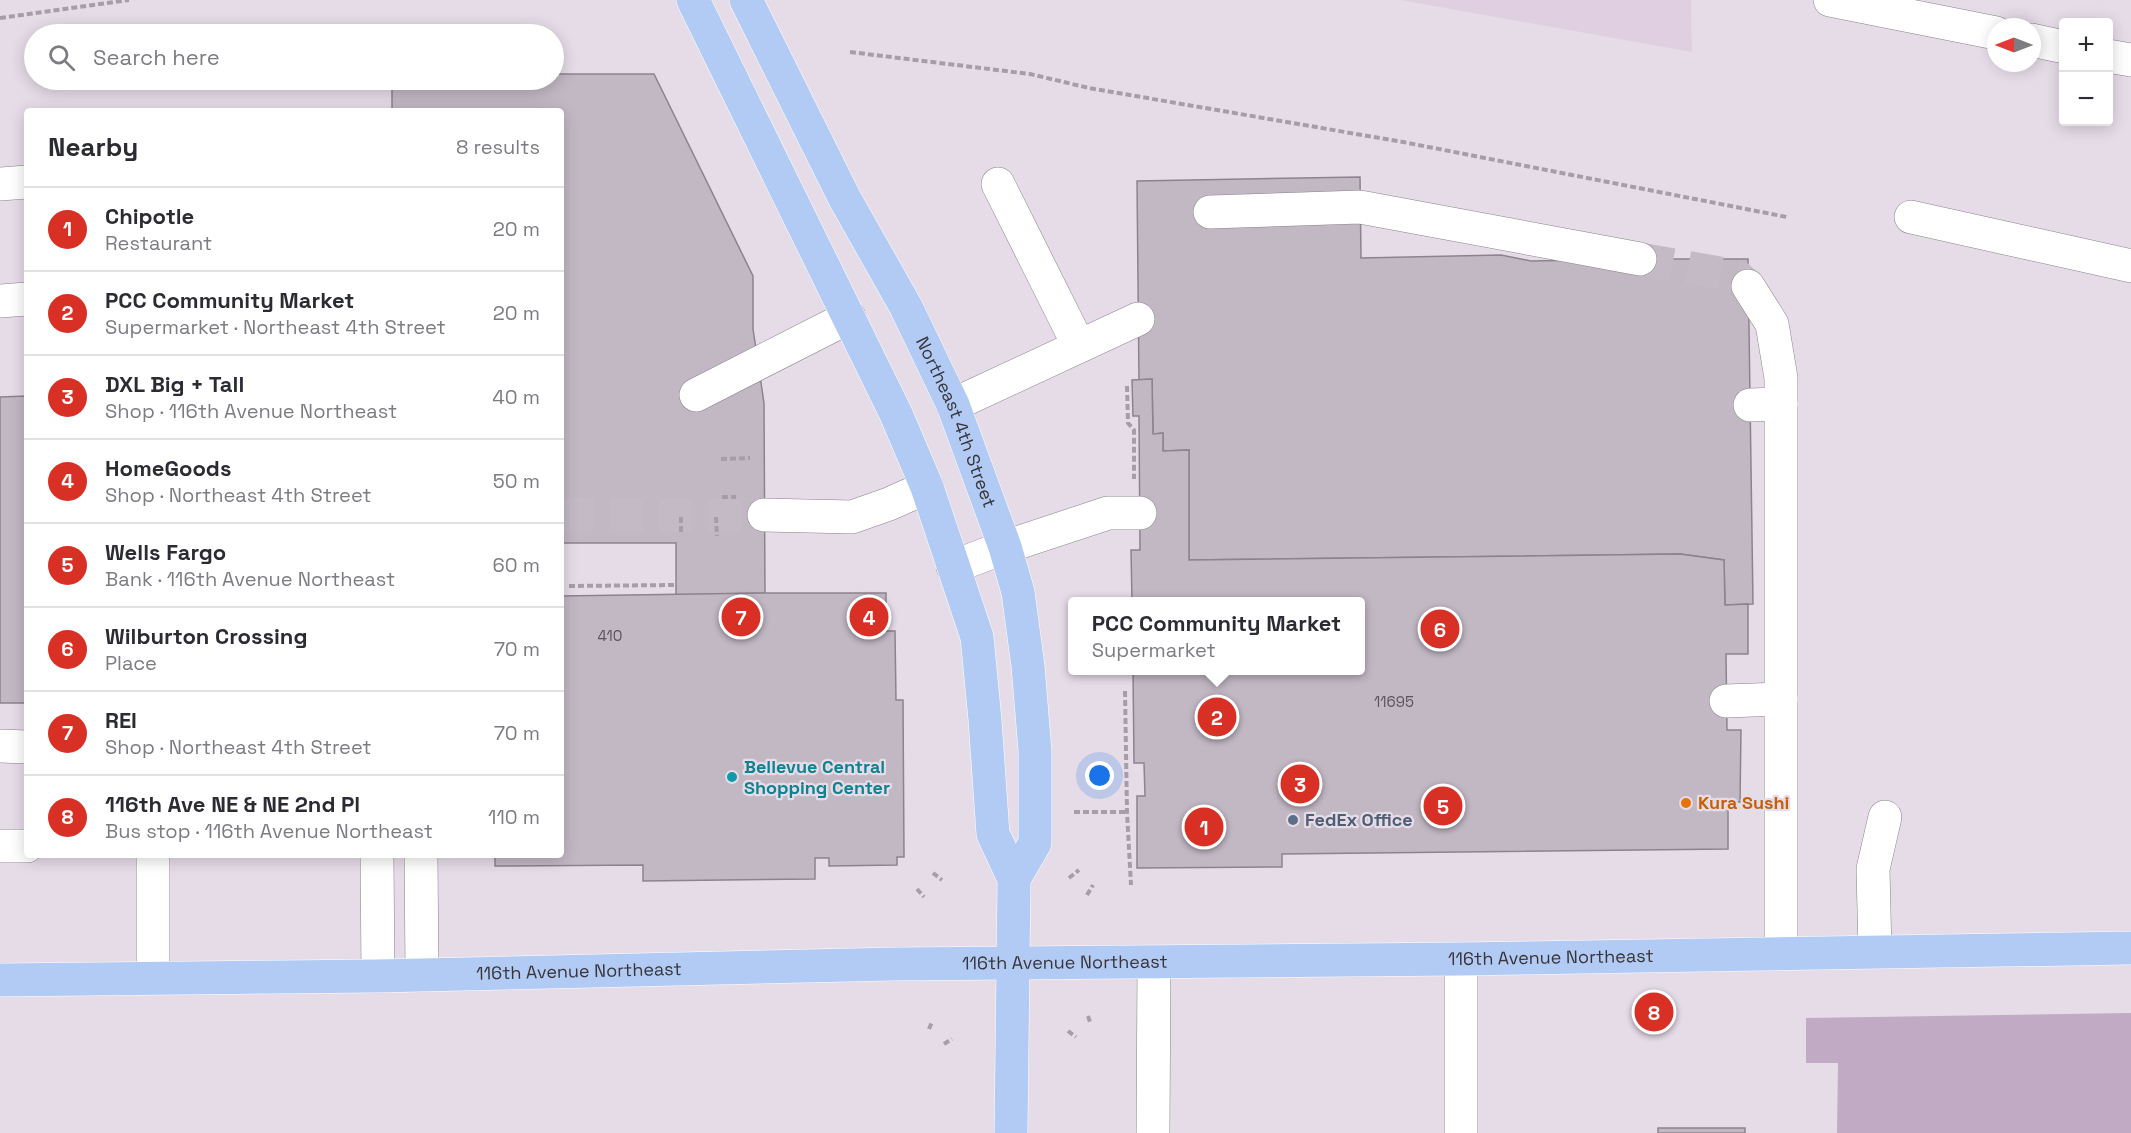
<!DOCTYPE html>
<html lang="en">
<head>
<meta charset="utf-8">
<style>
	:root { --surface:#fff; --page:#f7f7f7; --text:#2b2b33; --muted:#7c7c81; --line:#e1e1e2; --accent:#d93025 }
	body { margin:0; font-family:"Space Grotesk",sans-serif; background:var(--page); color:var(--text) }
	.controls { position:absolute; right:18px; top:18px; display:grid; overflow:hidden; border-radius:6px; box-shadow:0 3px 15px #0003 }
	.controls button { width:54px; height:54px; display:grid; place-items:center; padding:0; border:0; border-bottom:2px solid var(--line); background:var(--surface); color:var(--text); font:30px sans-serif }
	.compass { position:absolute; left:1987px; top:18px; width:54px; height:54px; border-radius:50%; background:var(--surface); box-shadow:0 3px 15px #0003; rotate:270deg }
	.you { position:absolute; left:1100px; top:776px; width:21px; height:21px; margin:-15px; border:4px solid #fff; border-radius:50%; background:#1a73e8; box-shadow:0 0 0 9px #1a73e833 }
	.badge { display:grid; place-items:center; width:39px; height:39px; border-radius:50%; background:var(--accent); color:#fff; font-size:20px; font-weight:700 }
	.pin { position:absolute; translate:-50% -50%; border:3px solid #fff; box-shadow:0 2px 6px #0006 }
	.popup { position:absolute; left:1068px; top:597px; width:297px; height:78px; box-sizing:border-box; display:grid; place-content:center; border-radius:6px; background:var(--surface); filter:drop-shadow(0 2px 4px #0005); font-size:20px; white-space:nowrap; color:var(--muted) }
	.popup b { font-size:22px; color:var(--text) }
	.popup::after { content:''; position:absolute; left:50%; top:100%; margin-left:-12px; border:12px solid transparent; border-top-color:var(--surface) }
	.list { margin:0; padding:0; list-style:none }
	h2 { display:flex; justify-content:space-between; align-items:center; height:78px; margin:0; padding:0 24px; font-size:26px }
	h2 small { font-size:20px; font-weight:400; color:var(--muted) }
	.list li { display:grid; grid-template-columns:39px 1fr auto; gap:18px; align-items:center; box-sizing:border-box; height:84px; padding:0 24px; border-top:2px solid var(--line) }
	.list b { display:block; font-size:22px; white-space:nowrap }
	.list p { margin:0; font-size:20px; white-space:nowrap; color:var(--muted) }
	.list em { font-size:20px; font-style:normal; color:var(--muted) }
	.icon { flex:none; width:33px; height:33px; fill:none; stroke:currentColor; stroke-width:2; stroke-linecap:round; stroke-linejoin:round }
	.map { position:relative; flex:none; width:2131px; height:1133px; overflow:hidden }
	.search { position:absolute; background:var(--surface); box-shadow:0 3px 15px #0003; left:24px; top:24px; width:540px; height:66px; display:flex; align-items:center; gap:15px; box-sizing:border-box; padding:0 21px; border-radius:33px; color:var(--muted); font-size:22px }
	.panel { position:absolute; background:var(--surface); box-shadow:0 3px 15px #0003; left:24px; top:108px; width:540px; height:750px; border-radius:6px }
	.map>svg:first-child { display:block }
	.built { fill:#dfcfe1 }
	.forest { fill:#c1aac4 }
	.building { fill:#c2b8c4; stroke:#8c838e; stroke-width:1.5 }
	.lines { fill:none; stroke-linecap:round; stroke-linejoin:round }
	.minor-tunnel { stroke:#c3bac5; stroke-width:33; stroke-dasharray:33 16; stroke-linecap:butt }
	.minor-casing { stroke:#8a818c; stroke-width:34 }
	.major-casing { stroke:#fff; stroke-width:34 }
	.path { stroke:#a69ea7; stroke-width:4; stroke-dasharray:6 3; stroke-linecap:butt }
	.minor { stroke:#fff; stroke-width:33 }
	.major { stroke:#b2cbf4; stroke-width:33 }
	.culture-dot { fill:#0f9aa8; stroke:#e6dce8; stroke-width:2 }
	.food-dot { fill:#e8710a; stroke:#e6dce8; stroke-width:2 }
	.service-dot { fill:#5c6f8a; stroke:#e6dce8; stroke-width:2 }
	.labels { text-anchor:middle; stroke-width:4.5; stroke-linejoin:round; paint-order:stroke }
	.number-label { font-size:15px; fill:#5a555c }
	.street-label { font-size:18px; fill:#383439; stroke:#e6dce8 }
	.culture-label { font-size:18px; font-weight:bold; fill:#0d838f; stroke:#e6dce8; text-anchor:start }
	.food-label { font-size:18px; font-weight:bold; fill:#c56008; stroke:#e6dce8; text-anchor:start }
	.service-label { font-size:18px; font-weight:bold; fill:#4e5e75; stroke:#e6dce8; text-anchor:start }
</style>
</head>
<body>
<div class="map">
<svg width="2131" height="1133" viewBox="0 0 2131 1133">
	<rect width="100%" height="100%" fill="#e6dce8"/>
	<polygon class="built" points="1400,0 1691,0 1692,52"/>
	<polygon class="forest" points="2131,1013 2131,1133 1837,1133 1838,1063 1806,1063 1806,1018"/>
	<g class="building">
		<polygon points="554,74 654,74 753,276 753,329 764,403 765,593 676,595 676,543 561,543 561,111 392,111 392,80 554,80"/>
		<polygon points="1360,177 1361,258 1501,255 1531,261 1640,259 1748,259 1753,604 1725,605 1724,560 1680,554 1189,560 1189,450 1163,451 1163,433 1153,434 1152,379 1139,380 1137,181"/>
		<polygon points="1152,379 1153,434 1163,433 1163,451 1189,450 1189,560 1680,554 1724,560 1725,605 1748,604 1748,654 1726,654 1727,730 1741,730 1740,802 1728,802 1728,849 1282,854 1282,867 1137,868 1137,796 1145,796 1144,763 1134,763 1133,670 1361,670 1361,602 1132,602 1131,550 1140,550 1139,416 1133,416 1132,380"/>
		<polygon points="27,396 27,703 0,703 0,397"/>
		<polygon points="765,593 886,593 886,631 895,631 896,700 903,700 904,857 897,857 897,865 829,866 829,858 815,858 815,879 643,881 643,865 495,866 495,855 561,855 561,596"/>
		<rect x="1658" y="1128" width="87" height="5"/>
	</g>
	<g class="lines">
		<g class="minor-tunnel">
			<polyline points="1640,259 1737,276 1748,286"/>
			<polyline points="561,515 764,515"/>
		</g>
		<g class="minor-casing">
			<g id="minor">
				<polyline points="1830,0 1996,33"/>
				<polyline points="2032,40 2064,47"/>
				<polyline points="2108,56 2131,60"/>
				<polyline points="0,184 27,182"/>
				<polyline points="998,184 1079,346"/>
				<polyline points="1210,212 1360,207 1640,259"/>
				<polyline points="1911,217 2131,266"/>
				<polyline points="1748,286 1772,324 1781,378 1781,953"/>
				<polyline points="0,301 27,299"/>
				<polyline points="696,395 849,317"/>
				<polyline points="953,405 1138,319"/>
				<polyline points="1750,405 1781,404"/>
				<polyline points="764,515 852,517 889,504 927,487"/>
				<polyline points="953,567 1005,547 1108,513 1140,513"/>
				<polyline points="1726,701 1781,699"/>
				<polyline points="0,746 27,747"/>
				<polyline points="0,846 27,846"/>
				<polyline points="153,855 153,978"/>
				<polyline points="377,855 378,976"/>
				<polyline points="421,855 422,974"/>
				<polyline points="1875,952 1873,869 1885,817"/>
				<polyline points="1153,1133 1154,962"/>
				<polyline points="1461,1133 1461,959"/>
			</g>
		</g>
		<g class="major-casing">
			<g id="major">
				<polyline points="693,0 896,414 927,487 977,637 985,720 993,834 1014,879 1011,1133"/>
				<path id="s1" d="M746,0L845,199L906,307L953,405L1005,547L1018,592L1028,666L1035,751V843L1014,879"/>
				<path id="s2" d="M0,980L378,976L895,964L1461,959L2131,948"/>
			</g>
		</g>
		<g class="path">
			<polyline points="0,18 129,0"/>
			<polyline points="850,52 1030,74 1089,88 1403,142 1787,217"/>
			<polyline points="1127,386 1128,423 1134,430 1134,479"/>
			<polyline points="721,459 750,458"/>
			<polyline points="722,497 736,497"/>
			<polyline points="681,517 681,535"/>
			<polyline points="716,517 717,536"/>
			<polyline points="569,586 676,585"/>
			<polyline points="1125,691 1127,812 1131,885"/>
			<polyline points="1074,812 1127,812"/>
			<polyline points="933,873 942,880"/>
			<polyline points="1069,878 1079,870"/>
			<polyline points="917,889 924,897"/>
			<polyline points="1087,895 1093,885"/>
			<polyline points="1088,1016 1090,1022"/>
			<polyline points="929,1029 932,1022"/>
			<polyline points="1068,1031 1076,1037"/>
			<polyline points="944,1044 952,1039"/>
		</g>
		<use href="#minor" class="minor"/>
		<use href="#major" class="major"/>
	</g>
	<circle class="culture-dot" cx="732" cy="777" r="6"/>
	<circle class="food-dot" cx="1686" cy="803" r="6"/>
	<circle class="service-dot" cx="1293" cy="820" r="6"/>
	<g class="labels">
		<g class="number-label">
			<text x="610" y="641">410</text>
			<text x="1394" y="707">11695</text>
		</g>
		<g class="street-label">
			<text dy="6" stroke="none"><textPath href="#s1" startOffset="472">Northeast 4th Street</textPath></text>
			<text dy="6" stroke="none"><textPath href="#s2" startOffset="1551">116th Avenue Northeast</textPath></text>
			<text dy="6" stroke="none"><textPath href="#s2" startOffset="1065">116th Avenue Northeast</textPath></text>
			<text dy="6" stroke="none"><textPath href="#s2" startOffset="579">116th Avenue Northeast</textPath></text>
		</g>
		<g class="culture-label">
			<text x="744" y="773">Bellevue Central<tspan x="744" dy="21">Shopping Center</tspan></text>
		</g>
		<g class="food-label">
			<text x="1698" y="809">Kura Sushi</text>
		</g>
		<g class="service-label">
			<text x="1305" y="826">FedEx Office</text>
		</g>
	</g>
</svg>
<div class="controls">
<button>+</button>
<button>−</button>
</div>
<svg class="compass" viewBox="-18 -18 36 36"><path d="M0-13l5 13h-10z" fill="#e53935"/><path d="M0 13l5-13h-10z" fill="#7c7c81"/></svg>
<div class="you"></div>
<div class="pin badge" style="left:1204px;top:827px">1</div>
<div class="pin badge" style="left:1217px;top:717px">2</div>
<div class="popup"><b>PCC Community Market</b>Supermarket</div>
<div class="pin badge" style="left:1300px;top:784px">3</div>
<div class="pin badge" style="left:869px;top:617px">4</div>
<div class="pin badge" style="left:1443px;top:806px">5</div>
<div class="pin badge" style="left:1440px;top:629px">6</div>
<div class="pin badge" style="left:741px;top:617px">7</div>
<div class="pin badge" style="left:1654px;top:1012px">8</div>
<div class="search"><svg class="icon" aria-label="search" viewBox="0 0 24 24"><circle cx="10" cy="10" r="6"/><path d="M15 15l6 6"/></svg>Search here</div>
<section class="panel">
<h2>Nearby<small>8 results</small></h2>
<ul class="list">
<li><span class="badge">1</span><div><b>Chipotle</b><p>Restaurant</p></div><em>20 m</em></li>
<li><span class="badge">2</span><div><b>PCC Community Market</b><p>Supermarket · Northeast 4th Street</p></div><em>20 m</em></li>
<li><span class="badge">3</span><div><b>DXL Big + Tall</b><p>Shop · 116th Avenue Northeast</p></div><em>40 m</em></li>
<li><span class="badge">4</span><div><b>HomeGoods</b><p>Shop · Northeast 4th Street</p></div><em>50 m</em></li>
<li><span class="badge">5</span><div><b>Wells Fargo</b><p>Bank · 116th Avenue Northeast</p></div><em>60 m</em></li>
<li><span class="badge">6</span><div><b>Wilburton Crossing</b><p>Place</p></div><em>70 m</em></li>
<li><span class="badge">7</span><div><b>REI</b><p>Shop · Northeast 4th Street</p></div><em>70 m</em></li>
<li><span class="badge">8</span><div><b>116th Ave NE &amp; NE 2nd Pl</b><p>Bus stop · 116th Avenue Northeast</p></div><em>110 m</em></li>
</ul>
</section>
</div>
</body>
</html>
